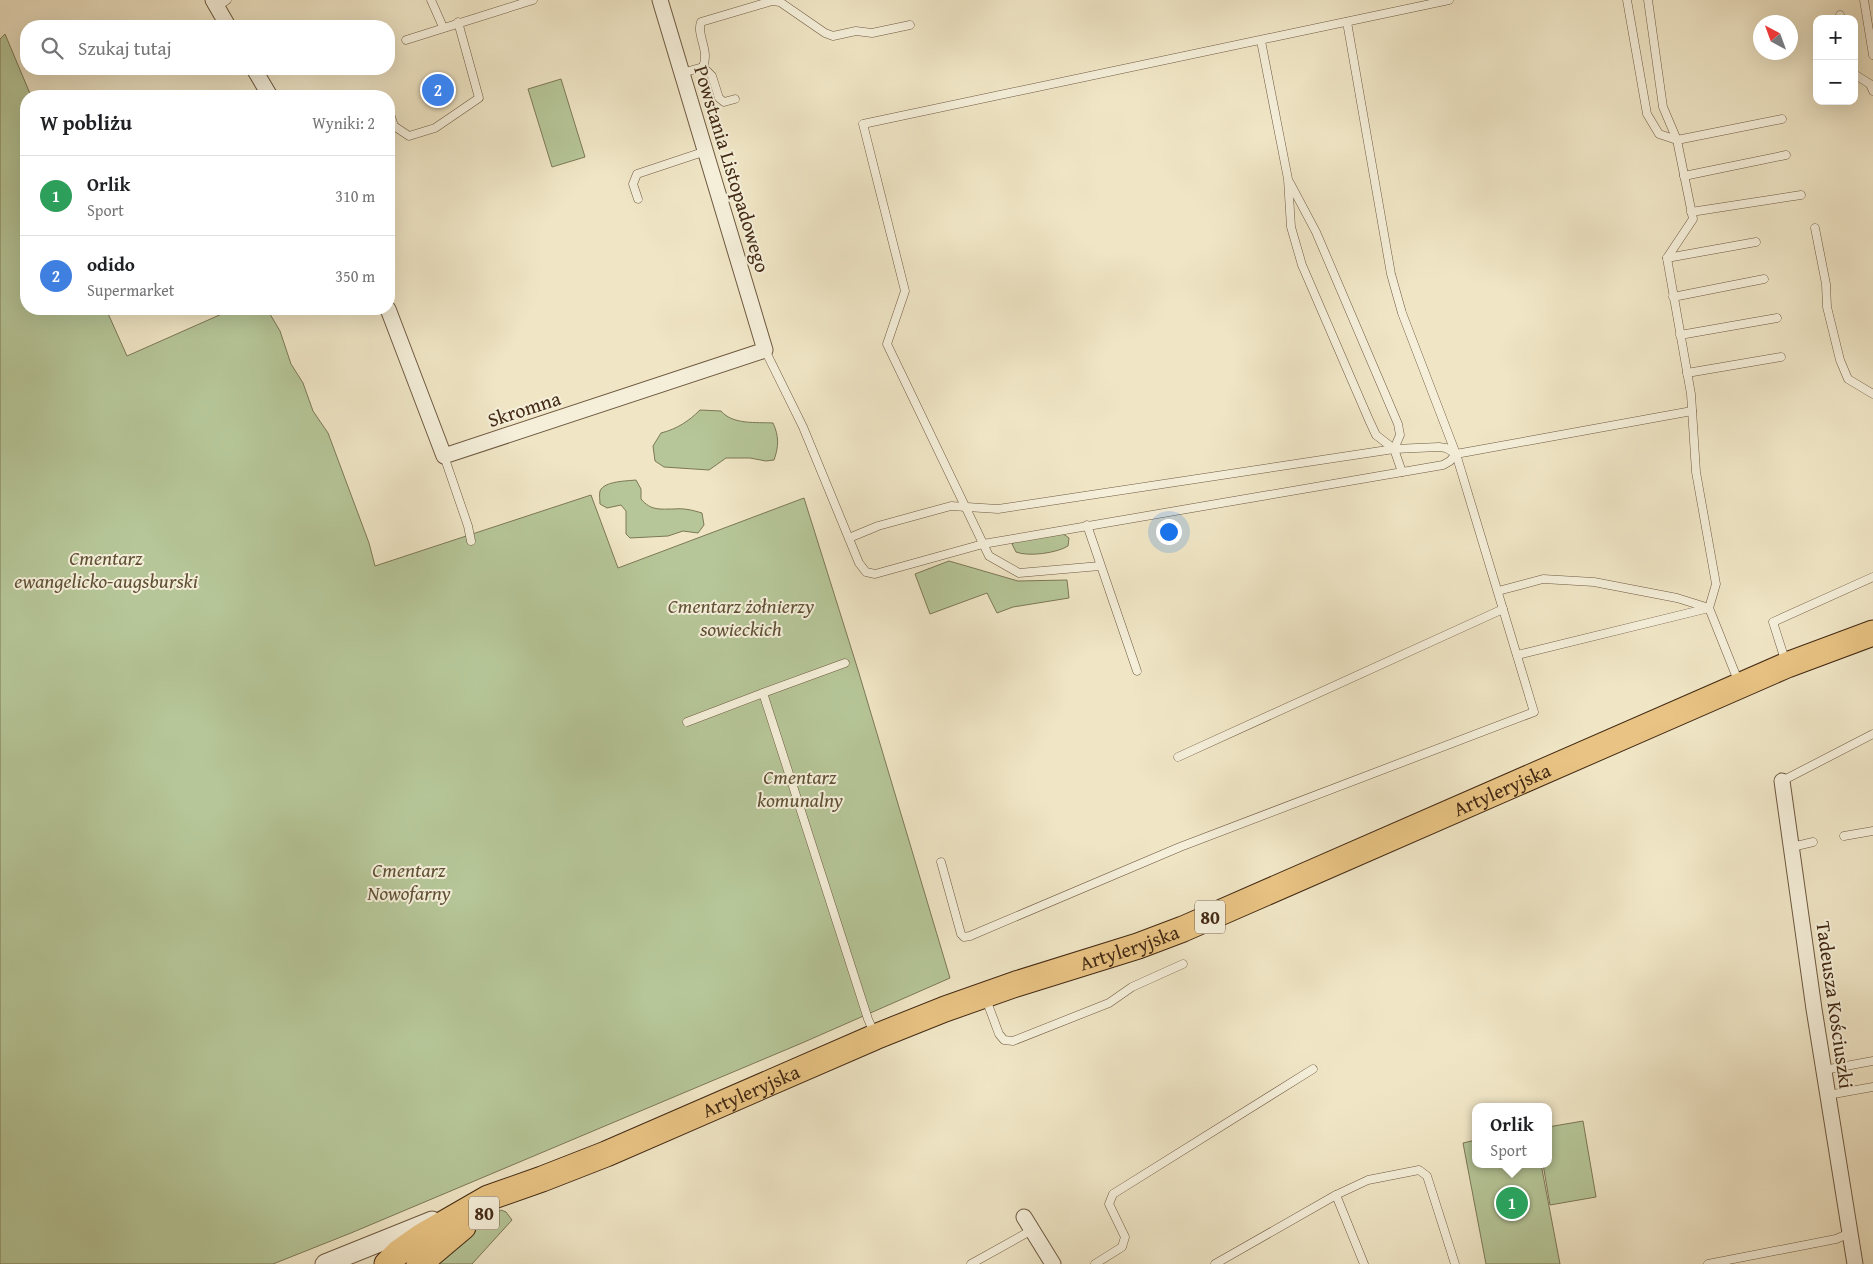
<!DOCTYPE html>
<html lang="pl">
<head>
<meta charset="utf-8">
<style>
	:root { --surface:#fff; --page:#f2f2f2; --text:#202124; --muted:#757577; --line:#e0e0e0; --accent:#0f766e }
	body { margin:0; font-family:"Gentium Book Plus",serif; background:var(--page); color:var(--text) }
	.controls { position:absolute; right:15px; top:15px; display:grid; overflow:hidden; border-radius:10px; box-shadow:0 5px 20px #0002 }
	.controls button { width:45px; height:45px; display:grid; place-items:center; padding:0; border:0; border-bottom:1px solid var(--line); background:var(--surface); color:var(--text); font:25px sans-serif }
	.compass { position:absolute; left:1753px; top:15px; width:45px; height:45px; border-radius:50%; background:var(--surface); box-shadow:0 5px 20px #0002; rotate:319deg }
	.you { position:absolute; left:1168px; top:531px; width:18px; height:18px; margin:-12px; border:4px solid #fff; border-radius:50%; background:#1a73e8; box-shadow:0 0 0 8px #1a73e833 }
	.badge { display:grid; place-items:center; width:32px; height:32px; border-radius:50%; background:var(--accent); color:#fff; font-size:16px; font-weight:700 }
	.pin { position:absolute; translate:-50% -50%; border:2px solid #fff; box-shadow:0 1px 5px #0006 }
	.popup { position:absolute; left:1472px; top:1103px; width:80px; height:65px; box-sizing:border-box; display:grid; place-content:center; border-radius:10px; background:var(--surface); filter:drop-shadow(0 1px 4px #0005); font-size:16px; white-space:nowrap; color:var(--muted) }
	.popup b { font-size:19px; color:var(--text) }
	.popup::after { content:''; position:absolute; left:50%; top:100%; margin-left:-10px; border:10px solid transparent; border-top-color:var(--surface) }
	.list { margin:0; padding:0; list-style:none }
	h2 { display:flex; justify-content:space-between; align-items:center; height:65px; margin:0; padding:0 20px; font-size:21px }
	h2 small { font-size:16px; font-weight:400; color:var(--muted) }
	.list li { display:grid; grid-template-columns:32px 1fr auto; gap:15px; align-items:center; box-sizing:border-box; height:80px; padding:0 20px; border-top:1px solid var(--line) }
	.list b { display:block; font-size:19px; white-space:nowrap }
	.list p { margin:0; font-size:16px; white-space:nowrap; color:var(--muted) }
	.list em { font-size:16px; font-style:normal; color:var(--muted) }
	.icon { flex:none; width:28px; height:28px; fill:none; stroke:currentColor; stroke-width:2; stroke-linecap:round; stroke-linejoin:round }
	.map { position:relative; flex:none; width:1873px; height:1264px; overflow:hidden }
	.search { position:absolute; background:var(--surface); box-shadow:0 5px 20px #0002; left:20px; top:20px; width:375px; height:55px; display:flex; align-items:center; gap:12px; box-sizing:border-box; padding:0 18px; border-radius:20px; color:var(--muted); font-size:19px }
	.panel { position:absolute; background:var(--surface); box-shadow:0 5px 20px #0002; left:20px; top:90px; width:375px; height:225px; border-radius:20px }
	.map>svg:first-child { display:block }
	.green { fill:#b6c698; stroke:#7c7856 }
	.lines { fill:none; stroke-linecap:round; stroke-linejoin:round }
	.service-casing { stroke:#6e5940; stroke-width:9 }
	.minor-casing { stroke:#6e5940; stroke-width:17 }
	.tertiary-casing { stroke:#6e5940; stroke-width:21 }
	.primary-casing { stroke:#432a14; stroke-width:27 }
	.service { stroke:#f5efda; stroke-width:8 }
	.minor { stroke:#f5efda; stroke-width:15 }
	.tertiary { stroke:#f5efda; stroke-width:19 }
	.primary { stroke:#e8c383; stroke-width:25 }
	.labels { text-anchor:middle; stroke-width:4; stroke-linejoin:round; paint-order:stroke }
	.shield { fill:#f5efda; stroke:#78654f; stroke-width:1 }
	.shield-label { font-size:19px; font-weight:bold; fill:#432a14 }
	.street-label { font-size:20px; fill:#432a14; stroke:#f5efda }
	.park-label { font-size:20px; font-style:italic; fill:#605135; stroke:#f5efda }
</style>
</head>
<body>
<div class="map">
<svg width="1873" height="1264" viewBox="0 0 1873 1264">
	<rect width="100%" height="100%" fill="#f0e6c6"/>
	<filter id="stains"><feTurbulence type="fractalNoise" baseFrequency=".004" numOctaves="4"/><feColorMatrix values="0 0 0 0 .2 0 0 0 0 .09 0 0 0 0 .02 0 0 0 .5 -.17"/></filter>
	<radialGradient id="worn" r=".72"><stop offset=".6" stop-color="#630" stop-opacity="0"/><stop offset="1" stop-color="#630" stop-opacity=".3"/></radialGradient>
	<g class="green">
		<polygon points="5,34 31,96 26,96 26,309 106,309 127,356 233,309 267,309 280,331 291,364 303,383 313,411 328,433 369,543 375,566 591,495 618,568 804,498 858,670 950,978 802,1043 351,1233 273,1264 0,1264 0,39"/>
		<polygon points="561,79 585,157 552,167 528,89"/>
		<path d="M700,410L721,411C733,425 756,422 773,423C779,436 779,446 774,460L766,461L750,458H726L709,470L664,467L655,461L653,446L661,433C677,429 689,421 700,410Z"/>
		<path d="M636,480L641,489V499C651,511 660,509 674,509C684,508 692,510 702,513L704,525L698,533L683,531L668,536L630,538L626,534V511L621,505L607,508L600,504C600,500 599,495 600,491C604,481 627,481 636,480Z"/>
		<path d="M1062,533L1069,538L1068,546C1057,553 1028,557 1016,552L1012,544L1015,542Z"/>
		<polygon points="949,561 1018,581 1067,580 1069,598 1013,607 997,613 987,593 930,614 915,574"/>
		<polygon points="1583,1121 1596,1197 1550,1205 1543,1164 1548,1164 1548,1127"/>
		<polygon points="1476,1140 1476,1164 1541,1164 1560,1264 1486,1264 1463,1143"/>
		<polygon points="501,1210 506,1212 512,1220 472,1264 432,1264 470,1231"/>
	</g>
	<g class="lines">
		<g class="service-casing">
			<g id="service">
				<polyline points="431,0 443,27"/>
				<polyline points="1648,0 1663,107 1677,140 1782,119"/>
				<polyline points="1864,0 1873,55"/>
				<polyline points="217,7 227,0"/>
				<polyline points="1840,15 1840,19"/>
				<polyline points="406,40 533,0"/>
				<polyline points="1261,41 1288,179 1291,227 1302,265 1369,420 1376,435 1394,449 1402,472"/>
				<polyline points="703,67 712,76 719,98 724,102 735,99"/>
				<path d="M682,73L703,67C710,50 696,35 701,22L772,1L780,2L825,33L833,36L856,31L872,33L910,25"/>
				<polyline points="1854,74 1870,84 1873,91"/>
				<polyline points="389,111 394,126 409,136 435,128 479,98 458,22"/>
				<polyline points="1684,176 1786,155"/>
				<polyline points="1290,183 1316,232 1398,424 1400,435 1394,449"/>
				<polyline points="638,199 633,184 637,174 706,151"/>
				<polyline points="1691,212 1801,195"/>
				<polyline points="1815,228 1826,284 1827,307 1840,360 1848,379 1873,394"/>
				<polyline points="1667,258 1756,242"/>
				<polyline points="1673,297 1764,279"/>
				<polyline points="1680,335 1777,318"/>
				<polyline points="765,350 803,427 859,563 866,572 875,574 983,544 1443,465 1450,461 1456,454 1692,411"/>
				<polyline points="1687,373 1781,357"/>
				<polyline points="444,456 468,526 471,541"/>
				<polyline points="1087,525 1137,671"/>
				<polyline points="849,538 878,526 951,506 998,509 1394,449 1439,447 1446,448 1456,454"/>
				<polyline points="1100,566 1019,573 989,556 887,344 905,291 863,124 1449,0"/>
				<polyline points="1498,591 1543,579 1594,582 1677,598 1709,608 1739,683"/>
				<polyline points="1517,655 1709,608 1716,584 1696,472 1691,394 1667,258 1693,219 1677,140 1659,134 1647,114 1627,0"/>
				<polyline points="845,663 763,693 868,1019 874,1033"/>
				<polyline points="1786,663 1773,622 1873,577"/>
				<polyline points="687,722 763,693"/>
				<polyline points="1178,757 1503,609"/>
				<polyline points="1782,781 1873,734"/>
				<polyline points="1844,836 1873,831"/>
				<polyline points="1792,847 1813,842"/>
				<polyline points="941,862 961,934 964,937 970,936 1180,847 1534,712 1456,454 1402,313 1391,274 1347,22"/>
				<polyline points="986,999 999,1034 1004,1040 1013,1041 1109,1003 1132,987 1183,964"/>
				<polyline points="1824,1070 1873,1061"/>
				<polyline points="1828,1095 1873,1087"/>
				<polyline points="1336,1195 1364,1264"/>
				<polyline points="971,1264 1032,1230"/>
				<polyline points="1095,1264 1122,1247 1125,1237 1109,1204 1113,1194 1313,1069"/>
				<polyline points="1215,1264 1336,1195 1368,1180 1419,1170 1427,1176 1455,1264"/>
				<polyline points="1708,1264 1836,1239 1850,1233"/>
			</g>
		</g>
		<g class="minor-casing">
			<g id="minor">
				<polyline points="213,0 228,26"/>
				<polyline points="254,69 270,96"/>
				<polyline points="388,309 444,456 765,350 660,0"/>
				<polyline points="1782,781 1814,1009 1855,1264"/>
				<polyline points="1024,1217 1053,1264"/>
			</g>
		</g>
		<g class="tertiary-casing">
			<polyline id="tertiary" points="325,1264 432,1221"/>
		</g>
		<g class="primary-casing">
			<g id="primary">
				<path id="s1" d="M387,1264L398,1253L422,1236L488,1198L542,1179L606,1154L875,1037L945,1009L1016,984L1138,946L1183,929L1787,665L1873,633"/>
				<polyline points="419,1264 463,1227"/>
			</g>
		</g>
		<use href="#service" class="service"/>
		<use href="#minor" class="minor"/>
		<use href="#tertiary" class="tertiary"/>
		<use href="#primary" class="primary"/>
	</g>
	<g class="labels">
		<g class="shield">
			<rect x="1195" y="900.5" width="30" height="33" rx="4"/>
			<rect x="469" y="1196.5" width="30" height="33" rx="4"/>
		</g>
		<g class="shield-label">
			<text x="1210" y="924">80</text>
			<text x="484" y="1220">80</text>
		</g>
		<g class="street-label">
			<text transform="translate(732 169) rotate(73)" y="7">Powstania Listopadowego</text>
			<text transform="translate(524 409) rotate(-18)" y="7">Skromna</text>
			<text dy="7" stroke="none"><textPath href="#s1" startOffset="1215">Artyleryjska</textPath></text>
			<text dy="7" stroke="none"><textPath href="#s1" startOffset="810">Artyleryjska</textPath></text>
			<text transform="translate(1835 1005) rotate(82)" y="7">Tadeusza Kościuszki</text>
			<text dy="7" stroke="none"><textPath href="#s1" startOffset="405">Artyleryjska</textPath></text>
		</g>
		<g class="park-label">
			<text x="106" y="565">Cmentarz<tspan x="106" dy="23">ewangelicko-augsburski</tspan></text>
			<text x="741" y="613">Cmentarz żołnierzy<tspan x="741" dy="23">sowieckich</tspan></text>
			<text x="800" y="784">Cmentarz<tspan x="800" dy="23">komunalny</tspan></text>
			<text x="409" y="877">Cmentarz<tspan x="409" dy="23">Nowofarny</tspan></text>
		</g>
	</g>
	<rect width="100%" height="100%" filter="url(#stains)"/>
	<rect width="100%" height="100%" fill="url(#worn)"/>
</svg>
<div class="controls">
<button>+</button>
<button>−</button>
</div>
<svg class="compass" viewBox="-18 -18 36 36"><path d="M0-13l5 13h-10z" fill="#e53935"/><path d="M0 13l5-13h-10z" fill="#757577"/></svg>
<div class="you"></div>
<div class="pin badge" style="left:1512px;top:1203px;background:#2e9e5b">1</div>
<div class="popup"><b>Orlik</b>Sport</div>
<div class="pin badge" style="left:438px;top:90px;background:#3f7fe0">2</div>
<div class="search"><svg class="icon" aria-label="search" viewBox="0 0 24 24"><circle cx="10" cy="10" r="6"/><path d="M15 15l6 6"/></svg>Szukaj tutaj</div>
<section class="panel">
<h2>W pobliżu<small>Wyniki: 2</small></h2>
<ul class="list">
<li><span class="badge" style="background:#2e9e5b">1</span><div><b>Orlik</b><p>Sport</p></div><em>310 m</em></li>
<li><span class="badge" style="background:#3f7fe0">2</span><div><b>odido</b><p>Supermarket</p></div><em>350 m</em></li>
</ul>
</section>
</div>
</body>
</html>
